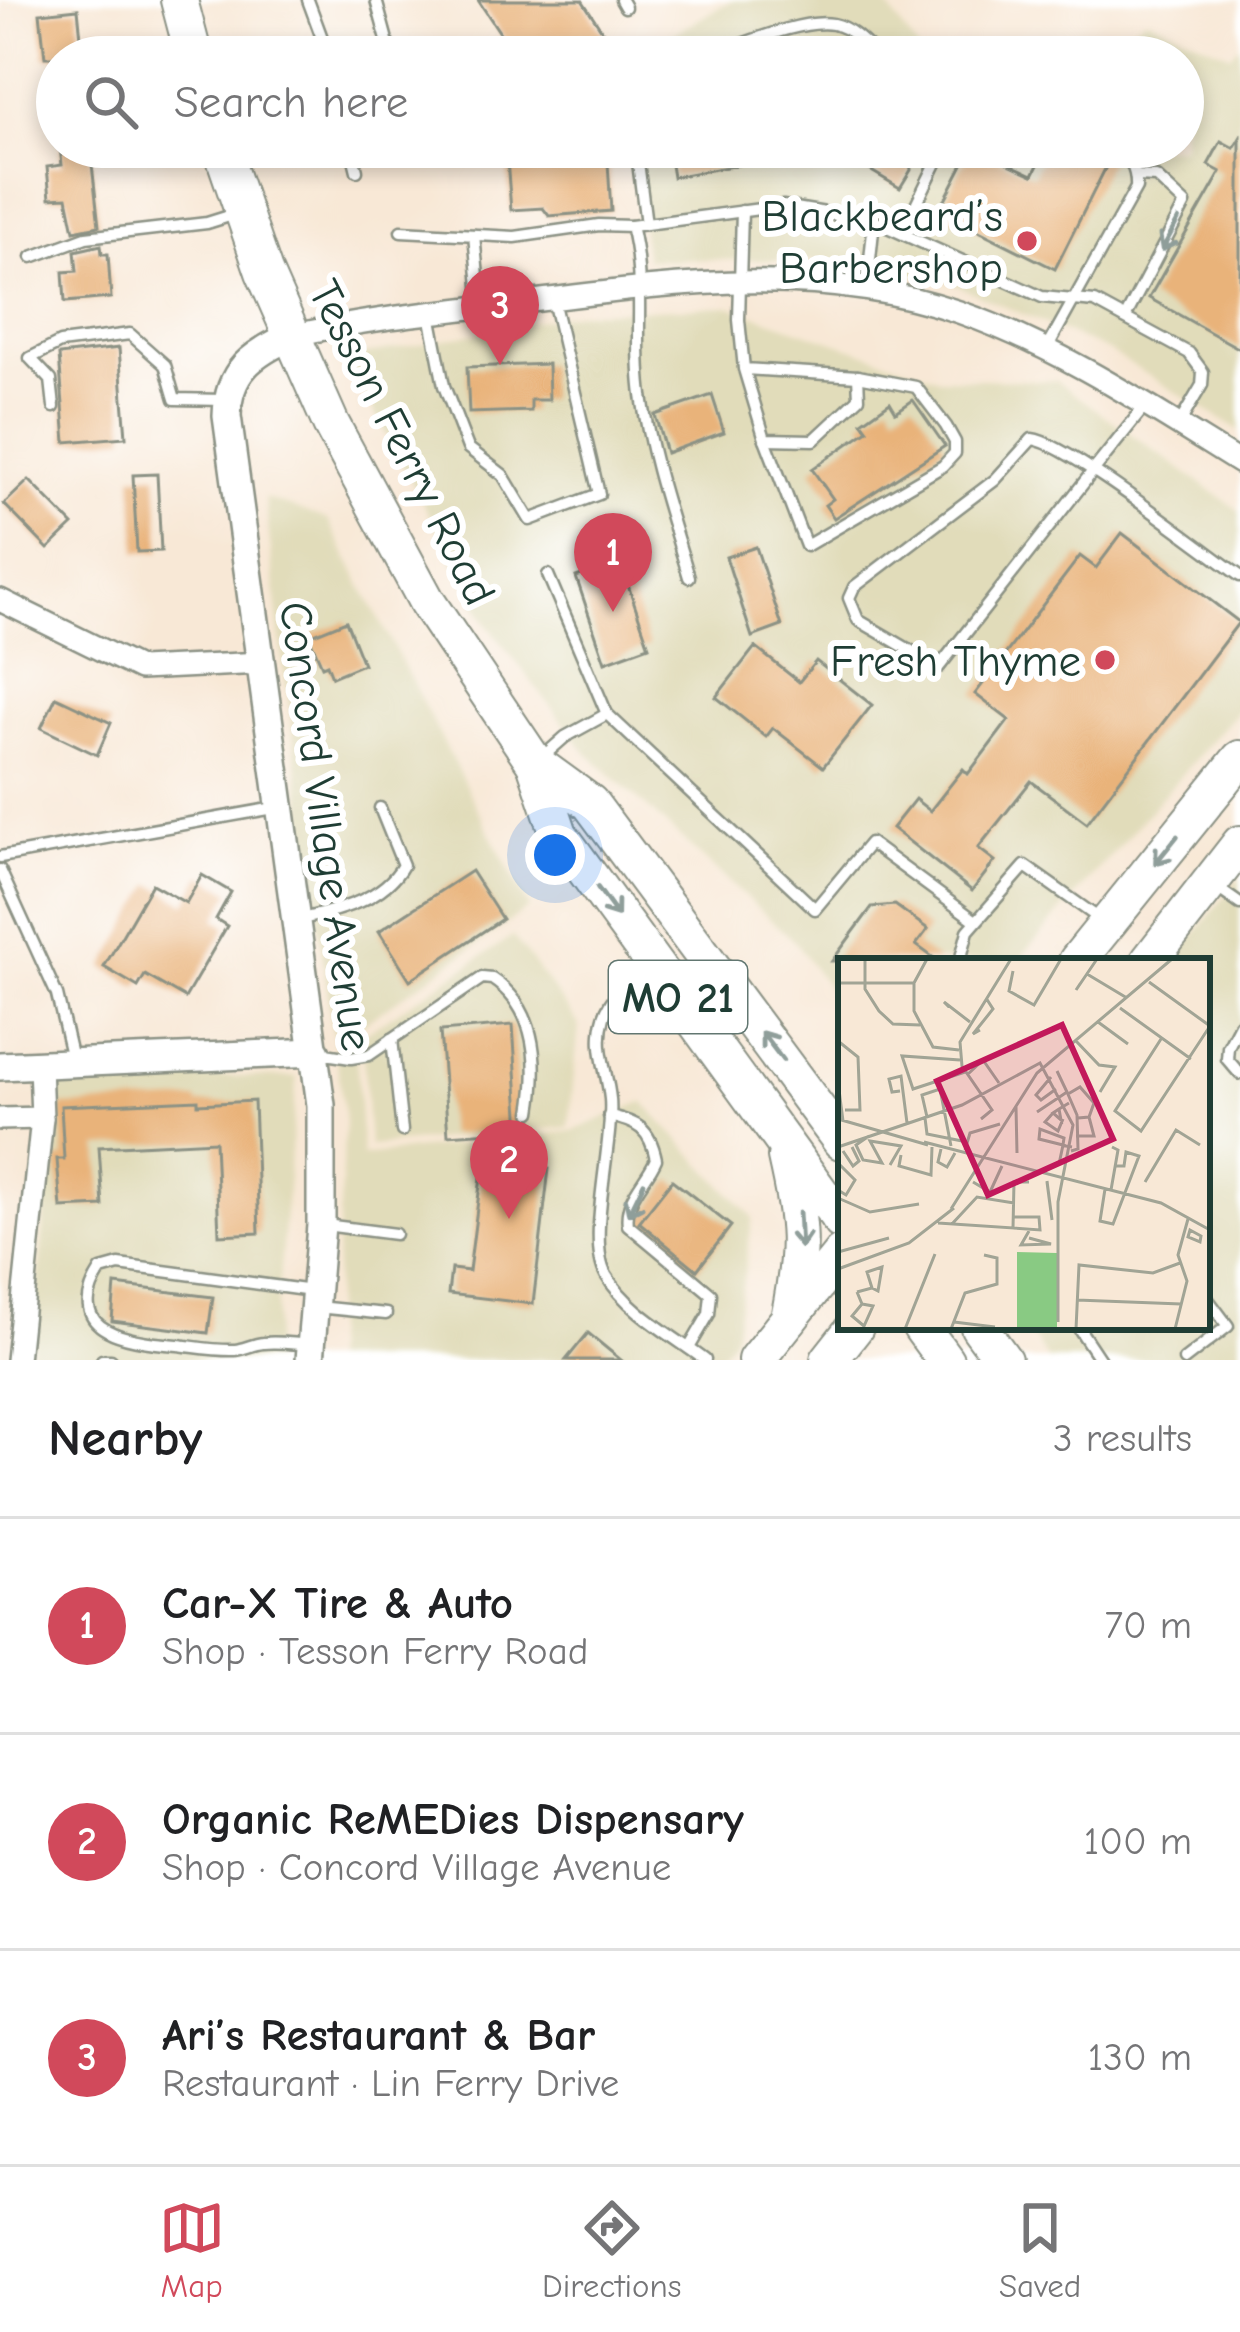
<!DOCTYPE html>
<html lang="en">
<head>
<meta charset="utf-8">
<style>
	:root { --surface:#fff; --page:#f6f6f6; --text:#202124; --muted:#757577; --line:#e0e0e0; --accent:#d1495b }
	body { margin:0; font-family:"Comic Neue",sans-serif; background:var(--page); color:var(--text) }
	.you { position:absolute; left:555px; top:855px; width:42px; height:42px; margin:-30px; border:9px solid #fff; border-radius:50%; background:#1a73e8; box-shadow:0 0 0 18px #1a73e833 }
	.badge { display:grid; place-items:center; width:78px; height:78px; border-radius:50%; background:var(--accent); color:#fff; font-size:39px; font-weight:700 }
	.pin { position:absolute; translate:-50% -99px; filter:drop-shadow(0 3px 6px #0008) }
	.pin::after { content:''; position:absolute; top:63px; width:42px; height:36px; background:inherit; clip-path:polygon(0 0,100% 0,50% 100%) }
	.list { margin:0; padding:0; list-style:none }
	h2 { display:flex; justify-content:space-between; align-items:center; height:156px; margin:0; padding:0 48px; font-size:51px }
	h2 small { font-size:39px; font-weight:400; color:var(--muted) }
	.list li { display:grid; grid-template-columns:78px 1fr auto; gap:36px; align-items:center; box-sizing:border-box; height:216px; padding:0 48px; border-top:3px solid var(--line) }
	.list b { display:block; font-size:45px; white-space:nowrap }
	.list p { margin:0; font-size:39px; white-space:nowrap; color:var(--muted) }
	.list em { font-size:39px; font-style:normal; color:var(--muted) }
	.icon { flex:none; width:66px; height:66px; fill:none; stroke:currentColor; stroke-width:2; stroke-linecap:round; stroke-linejoin:round }
	.map { position:relative; flex:none; width:1240px; height:1360px; overflow:hidden }
	.search { position:absolute; background:var(--surface); box-shadow:0 6px 18px #0003; left:36px; right:36px; top:36px; height:132px; display:flex; align-items:center; gap:30px; box-sizing:border-box; padding:0 42px; border-radius:66px; color:var(--muted); font-size:45px }
	.sheet { height:804px; background:var(--surface) }
	nav { display:flex; justify-content:space-around; align-items:center; box-sizing:border-box; height:168px; border-top:3px solid var(--line); background:var(--surface); font-size:33px; color:var(--muted) }
	nav a { display:grid; justify-items:center; gap:6px }
	nav .on { color:var(--accent) }
	.map>svg:first-child { display:block }
	.built { fill:#e1dcba }
	.building { fill:#e9b37a }
	.lines { fill:none; stroke-linecap:round; stroke-linejoin:round }
	.service-casing { stroke:#8c9285; stroke-width:15 }
	.minor-casing { stroke:#8c9285; stroke-width:26 }
	.tertiary-casing { stroke:#8c9285; stroke-width:32 }
	.primary-casing { stroke:#8c9285; stroke-width:40 }
	.service { stroke:#fff; stroke-width:10 }
	.minor { stroke:#fff; stroke-width:21 }
	.tertiary { stroke:#fff; stroke-width:27 }
	.primary { stroke:#fff; stroke-width:36 }
	.oneway { stroke:#8f9e9a }
	.poi-dot { fill:#d1495b; stroke:#fff; stroke-width:4.5 }
	.labels { text-anchor:middle; stroke-width:12; stroke-linejoin:round; paint-order:stroke }
	.shield { fill:#fff; stroke:#627771; stroke-width:3 }
	.shield-label { font-size:42px; font-weight:bold; fill:#1f3d34 }
	.poi-label { font-size:45px; fill:#1f3d34; stroke:#fff; text-anchor:end }
	.street-label { font-size:45px; fill:#1f3d34; stroke:#fff }
	.inset-road { fill:none; stroke:#a1a495; stroke-width:3 }
	.view { fill:#c2185b; fill-opacity:0.15; stroke:#c2185b; stroke-width:6 }
	.inset-edge { fill:none; stroke:#1f3d34; stroke-width:6 }
</style>
</head>
<body>
<div class="map">
<svg width="1240" height="1360" viewBox="0 0 1240 1360">
	<rect width="100%" height="100%" fill="#fff"/>
	<filter id="ink" filterUnits="userSpaceOnUse"><feTurbulence type="fractalNoise" baseFrequency=".00833" numOctaves="2"/><feDisplacementMap in="SourceGraphic" scale="24" xChannelSelector="R" yChannelSelector="G"/><feConvolveMatrix kernelMatrix="1 2 1 2 8 2 1 2 1" color-interpolation-filters="sRGB"/></filter>
	<filter id="wash" filterUnits="userSpaceOnUse"><feTurbulence type="fractalNoise" baseFrequency=".004" numOctaves="4" result="noise"/><feDisplacementMap in="SourceGraphic" scale="48" xChannelSelector="R" yChannelSelector="G"/><feGaussianBlur stdDeviation="2.7" result="paint"/><feColorMatrix in="noise" values="0 0 0 0 0 0 0 0 0 0 0 0 0 0 0 0 0 1.4 0 .05"/><feComposite in="paint" operator="in"/></filter>
	<g filter="url(#wash)">
		<rect width="100%" height="100%" fill="#f8e8d6"/>
		<g class="built">
			<polygon points="732,0 883,0 923,57 633,57"/>
			<polygon points="1147,18 1231,55 1240,44 1240,431 1108,351 948,282 837,261 646,259 629,147 1183,147 1183,57 1081,57"/>
			<polygon points="729,306 939,378 1056,381 1240,511 1240,708 1018,961 841,961 841,1007 796,943 586,752 487,624 346,359 580,312"/>
			<polygon points="265,498 328,520 529,908 355,1029 362,1156 573,1131 643,1102 753,1217 734,1337 716,1360 330,1360 345,1122 283,662"/>
			<polygon points="1240,877 1240,1360 1048,1360 1026,1327 1207,1327 1207,961 1174,961"/>
			<polygon points="513,936 579,1025 569,1127 369,1146 362,1035"/>
			<polygon points="58,1075 297,1077 272,1360 31,1360"/>
		</g>
		<g id="blocks">
			<g class="building">
				<polygon points="478,0 582,0 609,41 586,57 516,57"/>
				<polygon points="78,9 83,57 45,57 40,13"/>
				<polygon points="1240,138 1240,349 1149,298 1221,172 1208,165 1221,141 1234,148"/>
				<polygon points="90,147 99,226 74,231 67,197 50,198 47,167 62,165 60,148"/>
				<polygon points="506,147 607,147 611,211 549,216 543,208 511,210"/>
				<polygon points="668,147 780,147 781,157 673,177"/>
				<polygon points="831,147 918,147 910,161 911,170 900,188"/>
				<polygon points="972,147 1033,175 1047,147 1091,147 1111,157 1055,269 939,211"/>
				<polygon points="101,245 102,254 108,254 111,298 65,302 63,272 77,271 75,251"/>
				<polygon points="119,348 126,437 66,442 59,355"/>
				<polygon points="548,364 549,400 531,400 531,411 469,413 467,367"/>
				<polygon points="712,395 724,432 666,453 655,415"/>
				<polygon points="913,400 945,446 834,518 825,505 833,499 812,469 868,430 862,422 890,402 896,412"/>
				<polygon points="157,474 161,551 137,552 133,475"/>
				<polygon points="29,480 73,525 48,549 4,504"/>
				<polygon points="1122,533 1239,622 1087,823 1031,781 978,848 995,861 972,891 892,828 915,799 930,811 963,769 968,774 1009,720 975,694 1080,556 1096,568"/>
				<polygon points="756,547 782,626 752,637 726,557"/>
				<polygon points="620,562 649,646 605,662 576,577"/>
				<polygon points="346,621 363,664 332,677 327,664 322,666 309,636"/>
				<polygon points="755,647 799,682 816,661 872,705 823,767 773,728 766,737 716,697"/>
				<polygon points="56,697 111,723 97,755 41,728"/>
				<polygon points="471,871 502,919 410,980 379,931"/>
				<polygon points="202,875 231,892 216,919 227,926 185,998 145,975 138,987 104,967 152,884 186,903"/>
				<polygon points="895,905 928,929 916,945 938,961 832,961 872,907"/>
				<polygon points="513,1025 520,1130 448,1135 440,1031"/>
				<polygon points="198,1100 198,1104 254,1101 259,1233 219,1235 215,1141 99,1147 103,1206 61,1208 57,1159 64,1159 61,1106"/>
				<polygon points="483,1161 549,1169 533,1304 448,1294 451,1269 469,1271"/>
				<polygon points="672,1180 731,1226 697,1270 639,1222"/>
				<polygon points="115,1285 213,1297 208,1333 112,1321"/>
				<polygon points="588,1333 621,1360 566,1360"/>
			</g>
		</g>
	</g>
	<g filter="url(#ink)">
		<use href="#blocks" fill-opacity="0" stroke="#8c9285" stroke-width="3"/>
		<g class="lines">
			<g class="service-casing">
				<g id="service">
					<polyline points="308,0 329,57"/>
					<polyline points="621,0 625,7"/>
					<polyline points="350,57 388,44 376,0"/>
					<path d="M705,57C737,47 801,18 833,24C852,28 867,45 879,57"/>
					<polyline points="351,147 357,171"/>
					<polyline points="636,147 646,224"/>
					<polyline points="742,211 739,320 744,369 765,439 814,440 859,398 858,376 744,369"/>
					<polyline points="631,226 783,206 874,221 1042,297 1095,302 1189,353 1203,372 1202,385 1179,424"/>
					<path d="M401,231L515,237L599,225L631,226C646,281 634,338 642,395C650,457 671,517 689,577"/>
					<polyline points="902,233 944,147"/>
					<polyline points="474,235 481,307"/>
					<polyline points="32,257 86,237 207,223 239,213"/>
					<polyline points="867,288 874,221"/>
					<polyline points="430,314 444,386 468,448 503,475 530,520 599,494 553,300"/>
					<polyline points="1125,318 1185,204 1156,177 1137,176"/>
					<path d="M1047,348L1136,188C1137,169 1130,159 1117,147"/>
					<path d="M1146,405L1093,471L939,667L858,620L849,598L854,587L995,480L1032,439C1066,442 1203,550 1240,576"/>
					<polyline points="54,407 51,380 30,358 60,343 130,334 165,365 175,399 224,400"/>
					<polyline points="765,439 806,546 943,466 955,453 955,442 946,426 916,387 858,376"/>
					<polyline points="548,575 607,714"/>
					<polyline points="539,760 565,737 607,714 815,909 870,843 976,921"/>
					<polyline points="0,857 280,807"/>
					<polyline points="0,870 57,995 72,1059"/>
					<polyline points="1213,885 1240,904"/>
					<path d="M298,920C335,911 383,901 403,865L380,808"/>
					<polyline points="960,961 968,931 1025,866 1104,922"/>
					<path d="M646,968C629,981 611,995 604,1017C595,1047 607,1070 610,1099C614,1143 586,1240 606,1275C626,1310 673,1336 705,1360"/>
					<polyline points="1240,1024 1228,1047 1227,1059 1240,1074"/>
					<polyline points="392,1039 402,1131"/>
					<path d="M319,1053L351,1058L369,1055L482,978L492,979C537,1008 539,1064 531,1112"/>
					<path d="M609,1116C638,1122 650,1129 656,1159C646,1182 624,1198 628,1225L711,1294L709,1314L689,1348"/>
					<polyline points="325,1225 395,1234"/>
					<polyline points="317,1307 386,1314"/>
					<polyline points="1078,1327 1100,1360"/>
					<path d="M311,1345C295,1344 278,1341 263,1343C253,1344 244,1349 235,1350C217,1351 196,1347 178,1345C134,1342 59,1334 101,1270L119,1265L312,1291"/>
					<polyline points="102,1360 111,1360"/>
					<polyline points="1184,1360 1228,1326 1207,1298"/>
				</g>
			</g>
			<g class="minor-casing">
				<g id="minor">
					<path d="M291,336C369,318 446,311 525,302C671,284 816,263 959,312C1058,346 1151,408 1240,463"/>
					<polyline points="0,600 140,669 262,663"/>
					<polyline points="0,1119 42,1118"/>
					<polyline points="17,1360 42,1118 40,1065"/>
				</g>
			</g>
			<g class="tertiary-casing">
				<g id="tertiary">
					<path d="M291,336C252,354 228,371 227,416L321,1105V1225L310,1360"/>
					<polyline points="0,1066 316,1052"/>
				</g>
			</g>
			<g class="primary-casing">
				<g id="primary">
					<polyline points="179,0 194,57"/>
					<polyline points="221,147 264,272 331,424 427,602 535,763 559,834 841,1221"/>
					<polyline points="535,763 590,803 841,1141"/>
					<polyline points="1077,961 1240,759"/>
					<polyline points="1149,961 1240,844"/>
					<path d="M786,1157C802,1227 803,1248 789,1319"/>
					<polyline points="921,1327 945,1360"/>
					<polyline points="979,1327 1003,1360"/>
					<polyline points="756,1360 841,1254"/>
					<polyline points="829,1360 855,1327"/>
				</g>
			</g>
			<use href="#service" class="service"/>
			<use href="#minor" class="minor"/>
			<use href="#tertiary" class="tertiary"/>
			<use href="#primary" class="primary"/>
		</g>
		<defs><path id="oneway-shaft" d="M-6 0H5M1.5-3L5.5 0L1.5 3" fill="none" stroke-width="1.6" stroke-linecap="round" stroke-linejoin="round" transform="scale(3)"/></defs>
		<g class="oneway">
			<use href="#oneway-shaft" transform="translate(1170 235) rotate(118)"/>
			<use href="#oneway-shaft" transform="translate(1166 850) rotate(129)"/>
			<use href="#oneway-shaft" transform="translate(608 902) rotate(54)"/>
			<use href="#oneway-shaft" transform="translate(772 1046) rotate(-127)"/>
			<use href="#oneway-shaft" transform="translate(636 1199) rotate(116)"/>
			<use href="#oneway-shaft" transform="translate(800 1230) rotate(87)"/>
		</g>
	</g>
	<g class="poi-dot">
		<circle cx="1027" cy="241" r="12"/>
		<circle cx="1105" cy="660" r="12"/>
	</g>
	<g class="labels">
		<rect class="shield" x="609" y="961" width="138" height="72" rx="9"/>
		<g class="shield-label">
			<text x="678" y="1012">MO 21</text>
		</g>
		<g class="poi-label">
			<text x="1003" y="231">Blackbeard’s<tspan x="1003" dy="52">Barbershop</tspan></text>
			<text x="1081" y="676">Fresh Thyme</text>
		</g>
		<g class="street-label">
			<text transform="translate(403 442) rotate(63)" y="16">Tesson Ferry Road</text>
			<text transform="translate(327 826) rotate(82)" y="16">Concord Village Avenue</text>
		</g>
	</g>
	<g transform="translate(838 958)">
		<rect width="372" height="372" fill="#f8e8d6"/>
		<path d="M179,294L219,295V371H179Z" fill="#89ca83"/>
		<path class="inset-road" d="M27,1V31L41,53L55,66L82,67M89,1L76,25V53L95,89L121,92M175,13L171,33L196,47L223,1M249,16L289,40M311,24L372,68L303,173L277,153L323,81M0,25H76M242,26L238,32L259,1M111,49L106,44L132,64M282,50L353,101M260,64L290,86M142,72L135,76L155,51L148,40M0,83L20,99L22,152H7M238,83L261,107L277,109L262,134M122,102L64,98L75,131L127,114M129,117L145,102L161,125M213,119L198,137L203,142L218,131M0,124L5,163M62,133L54,134L51,121L63,118L69,165M229,134L239,157L240,191L233,193M230,136L242,129L256,145L251,159L240,160M178,149L179,195M221,151L223,162L215,155L221,151L231,145M199,154L229,134L219,113M215,155L207,164L220,173L225,161M89,159L84,137L102,131L113,188M87,160L89,176L124,183M0,161L90,187M143,161L154,152L124,108L122,84L173,1M31,178L18,187L25,202L44,205L32,183L63,188L52,207M238,178H256L251,159M86,184L323,245L372,272M0,189L124,147L202,105L235,167L220,244V364M103,191L100,204L109,209L117,195M127,192L132,175L162,166M5,193L15,208L21,203L14,189M63,197L61,208L93,217L94,189M0,205L17,222L8,237L0,232M221,206L225,187L226,180L202,171L201,181L225,187L228,188L234,189M209,223L214,262M135,224L152,234L164,208M209,224L214,262M307,224L338,172L362,187M267,231L262,263L275,266L301,198L288,194L286,208H278M273,232L280,192L274,189M0,240L32,254L81,246M113,251L199,115L334,1M100,265L175,270L176,224H191M113,267L139,239L176,245M175,270L202,272L201,259H176M352,272L363,278L362,284L350,279ZM191,273L183,287L213,286L191,280M0,294L51,280M0,311L71,285L116,250M19,334L34,330L29,314L44,309L40,333L34,330M19,334L24,346L14,358L26,368L35,348L24,346M239,342L343,346M116,364L157,369M67,371L97,296M113,371L127,335L159,326V300L146,297M238,371L241,307L315,315L342,305M337,371L349,323L340,297L350,261"/>
		<path class="view" d="M224,67L275,181L150,237L99,123Z"/>
		<rect width="372" height="372" class="inset-edge"/>
	</g>
</svg>
<div class="you"></div>
<div class="pin badge" style="left:613px;top:612px">1</div>
<div class="pin badge" style="left:509px;top:1219px">2</div>
<div class="pin badge" style="left:500px;top:365px">3</div>
<div class="search"><svg class="icon" aria-label="search" viewBox="0 0 24 24"><circle cx="10" cy="10" r="6"/><path d="M15 15l6 6"/></svg>Search here</div>
</div>
<section class="sheet">
<h2>Nearby<small>3 results</small></h2>
<ul class="list">
<li><span class="badge">1</span><div><b>Car-X Tire &amp; Auto</b><p>Shop · Tesson Ferry Road</p></div><em>70 m</em></li>
<li><span class="badge">2</span><div><b>Organic ReMEDies Dispensary</b><p>Shop · Concord Village Avenue</p></div><em>100 m</em></li>
<li><span class="badge">3</span><div><b>Ari’s Restaurant &amp; Bar</b><p>Restaurant · Lin Ferry Drive</p></div><em>130 m</em></li>
</ul>
</section>
<nav>
<a class="on"><svg class="icon" aria-label="map" viewBox="0 0 24 24"><path d="M3 6l6-2 6 2 6-2v14l-6 2-6-2-6 2zM9 4v14M15 6v14"/></svg>Map</a>
<a><svg class="icon" aria-label="directions" viewBox="0 0 24 24"><path d="M12 3l9 9-9 9-9-9zM9 14v-3h6M13 9l2 2-2 2"/></svg>Directions</a>
<a><svg class="icon" aria-label="saved" viewBox="0 0 24 24"><path d="M7 4h10v16l-5-4-5 4z"/></svg>Saved</a>
</nav>
</body>
</html>
